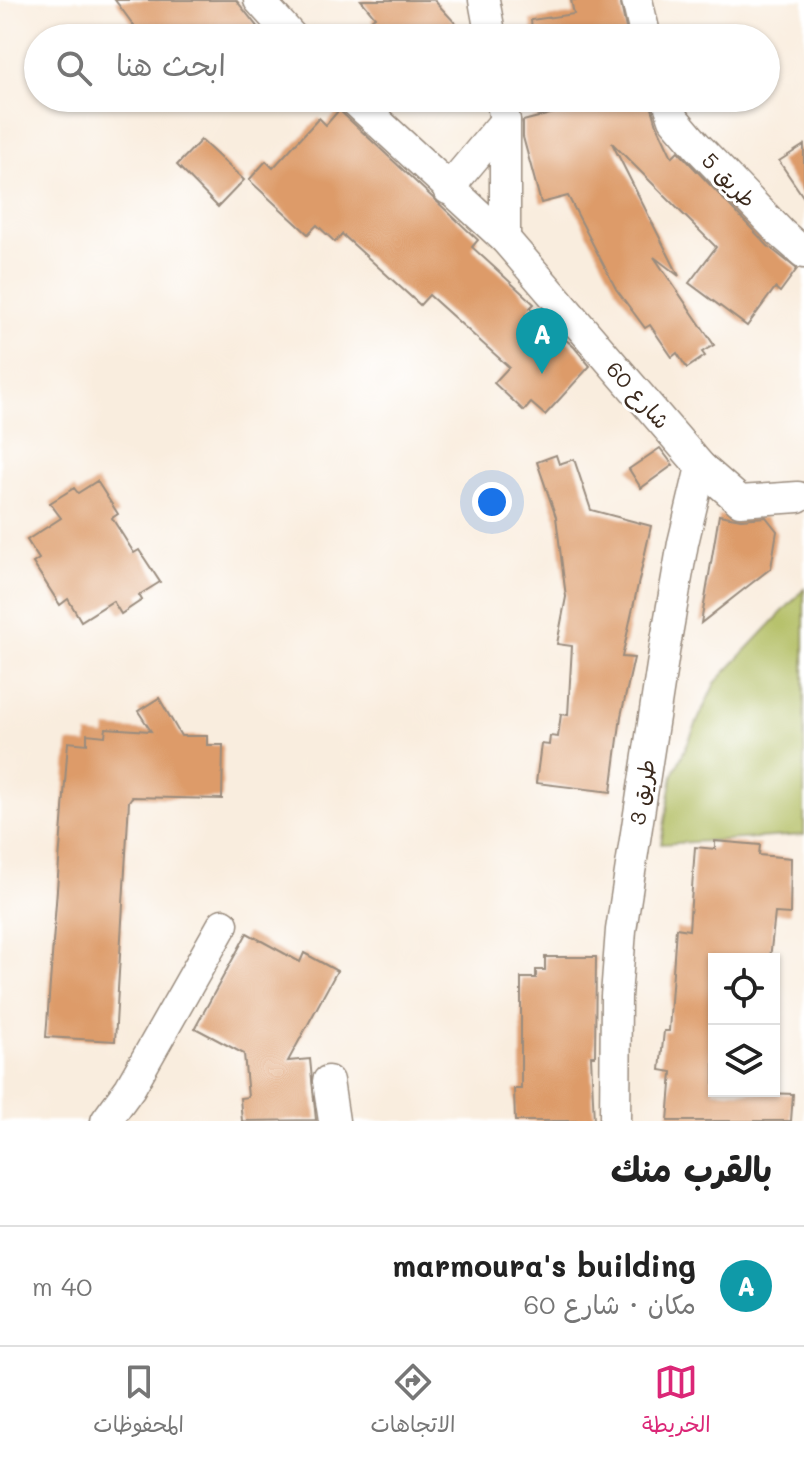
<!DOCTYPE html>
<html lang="ar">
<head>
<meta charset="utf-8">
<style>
	:root { --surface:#fff; --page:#f6f6f6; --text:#222; --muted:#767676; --line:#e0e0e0; --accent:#db2777 }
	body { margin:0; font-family:Mali,"Playpen Sans Arabic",sans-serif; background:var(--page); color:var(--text); direction:rtl }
	.controls { position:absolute; right:24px; bottom:24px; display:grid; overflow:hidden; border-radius:0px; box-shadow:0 2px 6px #0004 }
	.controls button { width:72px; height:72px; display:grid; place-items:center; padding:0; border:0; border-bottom:2px solid var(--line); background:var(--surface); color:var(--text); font:40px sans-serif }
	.you { position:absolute; left:492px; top:502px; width:28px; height:28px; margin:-20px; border:6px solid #fff; border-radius:50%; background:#1a73e8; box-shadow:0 0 0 12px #1a73e833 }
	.badge { display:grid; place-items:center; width:52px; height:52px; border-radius:50%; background:var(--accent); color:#fff; font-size:26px; font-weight:700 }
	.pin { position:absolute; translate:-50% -66px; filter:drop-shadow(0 2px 4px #0008) }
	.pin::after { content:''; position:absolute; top:42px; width:28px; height:24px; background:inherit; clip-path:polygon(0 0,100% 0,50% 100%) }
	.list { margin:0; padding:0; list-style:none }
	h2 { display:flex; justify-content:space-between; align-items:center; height:104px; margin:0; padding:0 32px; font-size:34px }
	h2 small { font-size:26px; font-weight:400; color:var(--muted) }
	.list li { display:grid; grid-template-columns:52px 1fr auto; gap:24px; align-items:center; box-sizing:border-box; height:120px; padding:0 32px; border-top:2px solid var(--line) }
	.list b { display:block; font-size:30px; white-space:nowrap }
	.list p { margin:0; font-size:26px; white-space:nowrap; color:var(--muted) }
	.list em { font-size:26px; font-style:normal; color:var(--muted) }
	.icon { flex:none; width:44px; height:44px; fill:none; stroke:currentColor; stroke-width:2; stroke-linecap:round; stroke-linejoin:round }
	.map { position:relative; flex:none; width:804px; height:1121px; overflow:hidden; direction:ltr }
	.search { position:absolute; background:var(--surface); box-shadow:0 2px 6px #0004; left:24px; right:24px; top:24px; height:88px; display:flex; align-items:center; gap:20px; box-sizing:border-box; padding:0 28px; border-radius:44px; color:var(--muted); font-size:30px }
	.sheet { height:224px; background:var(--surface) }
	nav { display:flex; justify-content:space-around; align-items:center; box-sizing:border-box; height:112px; border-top:2px solid var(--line); background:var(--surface); font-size:22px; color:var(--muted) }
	nav a { display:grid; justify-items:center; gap:4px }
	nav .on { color:var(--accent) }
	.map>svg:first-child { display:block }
	.green { fill:#b0bc5e; stroke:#76733e; stroke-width:2 }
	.building { fill:#dd9b69 }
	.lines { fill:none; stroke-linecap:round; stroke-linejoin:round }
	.minor-casing { stroke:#9a8c7e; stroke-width:33 }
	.minor { stroke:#fff; stroke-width:30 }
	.labels { text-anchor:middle; stroke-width:6; stroke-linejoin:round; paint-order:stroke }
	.street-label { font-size:22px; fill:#3b2a1e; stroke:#fff }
</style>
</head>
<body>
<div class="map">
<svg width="804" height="1121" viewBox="0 0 804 1121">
	<rect width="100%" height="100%" fill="#fff"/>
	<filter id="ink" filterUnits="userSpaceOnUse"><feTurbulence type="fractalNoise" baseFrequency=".0125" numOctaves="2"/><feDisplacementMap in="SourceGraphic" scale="16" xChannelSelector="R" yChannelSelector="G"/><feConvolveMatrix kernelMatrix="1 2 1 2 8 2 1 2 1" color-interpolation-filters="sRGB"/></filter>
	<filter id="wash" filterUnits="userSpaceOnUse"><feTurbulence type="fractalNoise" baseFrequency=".006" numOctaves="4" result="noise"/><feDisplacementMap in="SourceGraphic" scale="32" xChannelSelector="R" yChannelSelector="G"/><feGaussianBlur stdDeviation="1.8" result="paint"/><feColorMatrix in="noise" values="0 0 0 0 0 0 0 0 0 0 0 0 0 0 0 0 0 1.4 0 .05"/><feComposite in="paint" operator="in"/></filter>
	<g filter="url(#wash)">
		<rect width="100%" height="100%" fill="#f9edde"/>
		<polygon class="green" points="804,589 804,835 661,844 673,775 715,683"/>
		<g id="blocks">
			<g class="building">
				<polygon points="115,0 236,0 266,38 143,38"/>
				<polygon points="361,0 434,0 469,38 362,38 376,25 371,20 375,17"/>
				<polygon points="571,0 620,0 628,38 533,38 531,20 574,14"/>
				<polygon points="590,98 649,98 657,125 672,157 678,151 768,246 797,269 780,292 775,288 747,326 689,283 716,247 612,143 679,276 654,257 714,345 702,352 705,356 687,368 677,353 672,357 650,325 645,328 616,289 568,196 541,203 523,137 523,121 581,106 579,102"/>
				<polygon points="339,110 478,240 472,247 534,304 530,308 574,347 590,366 545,415 531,403 524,411 494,383 509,367 429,295 420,305 342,234 335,242 317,225 308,234 249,180 266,161 273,168 319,118 326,125"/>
				<polygon points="201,140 244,180 218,207 177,165"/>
				<polygon points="804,145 804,198 779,161"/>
				<polygon points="660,448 673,465 641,488 629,469"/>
				<polygon points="556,455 559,464 574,459 591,510 651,526 622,657 634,658 621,716 611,792 536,783 541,744 549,745 550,736 558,737 561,714 568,715 572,646 557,644 566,597 556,517 537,462"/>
				<polygon points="97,481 118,514 112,518 134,553 139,550 160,582 139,595 142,600 121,614 113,601 81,621 68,599 60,605 33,563 39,559 27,540 61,518 50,503 74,488 78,493"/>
				<polygon points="719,515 741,519 766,517 777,531 771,568 701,623"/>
				<polygon points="159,698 181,736 207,736 207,745 223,745 222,799 132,797 129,801 115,1041 46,1037 68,742 87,744 87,734 105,736 106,728 151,731 138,711"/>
				<polygon points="715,841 760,845 759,855 791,858 790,914 775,913 770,959 714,959 714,1091 793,1094 791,1121 668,1121 672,1072 660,1070 664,1031 669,1031 676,928 689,930 695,847 715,849"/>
				<polygon points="247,933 300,962 304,953 337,971 288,1061 310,1059 316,1120 242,1121 240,1098 248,1097 244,1054 195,1028"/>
				<polygon points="545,957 596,957 595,1056 591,1056 594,1121 515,1121 514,1089 521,1089 521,978 536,978 536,970 545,970"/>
			</g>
		</g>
	</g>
	<g filter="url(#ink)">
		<use href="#blocks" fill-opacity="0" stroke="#9a8c7e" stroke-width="2"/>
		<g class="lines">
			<g class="minor-casing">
				<g id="minor">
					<polyline points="259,0 293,38"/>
					<polyline points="484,0 491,38"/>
					<polyline points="637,0 646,38"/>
					<polyline points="352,98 505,239 701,467 740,501 798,497"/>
					<polyline points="501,98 505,121 505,239"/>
					<polyline points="667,98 674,119 697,146 781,233 804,253"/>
					<polyline points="448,189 505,121"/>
					<polyline points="328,1081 334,1121"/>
					<polyline points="106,1121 130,1088 223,924"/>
					<polyline points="615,1121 616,996 621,930 665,646 683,543 701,467"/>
				</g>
			</g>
			<use href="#minor" class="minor"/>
		</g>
	</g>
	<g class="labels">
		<g class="street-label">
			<text transform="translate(729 180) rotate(46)" y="8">طريق 5</text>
			<text transform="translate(638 395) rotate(48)" y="8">شارع 60</text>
			<text transform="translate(642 792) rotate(-81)" y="8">طريق 3</text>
		</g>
	</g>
</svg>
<div class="controls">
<button><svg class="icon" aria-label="locate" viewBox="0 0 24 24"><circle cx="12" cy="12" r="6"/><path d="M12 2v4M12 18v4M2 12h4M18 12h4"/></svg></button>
<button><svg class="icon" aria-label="layers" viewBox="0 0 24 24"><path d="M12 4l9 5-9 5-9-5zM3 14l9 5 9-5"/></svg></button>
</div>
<div class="you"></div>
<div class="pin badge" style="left:542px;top:374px;background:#0f9aa8">A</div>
<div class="search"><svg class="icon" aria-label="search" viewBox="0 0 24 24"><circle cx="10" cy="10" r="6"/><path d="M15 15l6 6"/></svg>ابحث هنا</div>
</div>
<section class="sheet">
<h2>بالقرب منك<small></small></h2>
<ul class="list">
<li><span class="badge" style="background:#0f9aa8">A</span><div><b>marmoura's building</b><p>مكان · شارع 60</p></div><em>40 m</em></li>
</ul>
</section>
<nav>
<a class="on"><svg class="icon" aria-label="map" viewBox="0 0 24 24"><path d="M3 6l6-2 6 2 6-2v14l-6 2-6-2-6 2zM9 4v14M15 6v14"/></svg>الخريطة</a>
<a><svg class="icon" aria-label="directions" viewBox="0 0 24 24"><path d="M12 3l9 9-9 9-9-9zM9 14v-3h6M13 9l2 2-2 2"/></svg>الاتجاهات</a>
<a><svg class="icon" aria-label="saved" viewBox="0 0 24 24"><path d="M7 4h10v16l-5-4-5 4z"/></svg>المحفوظات</a>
</nav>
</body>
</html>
